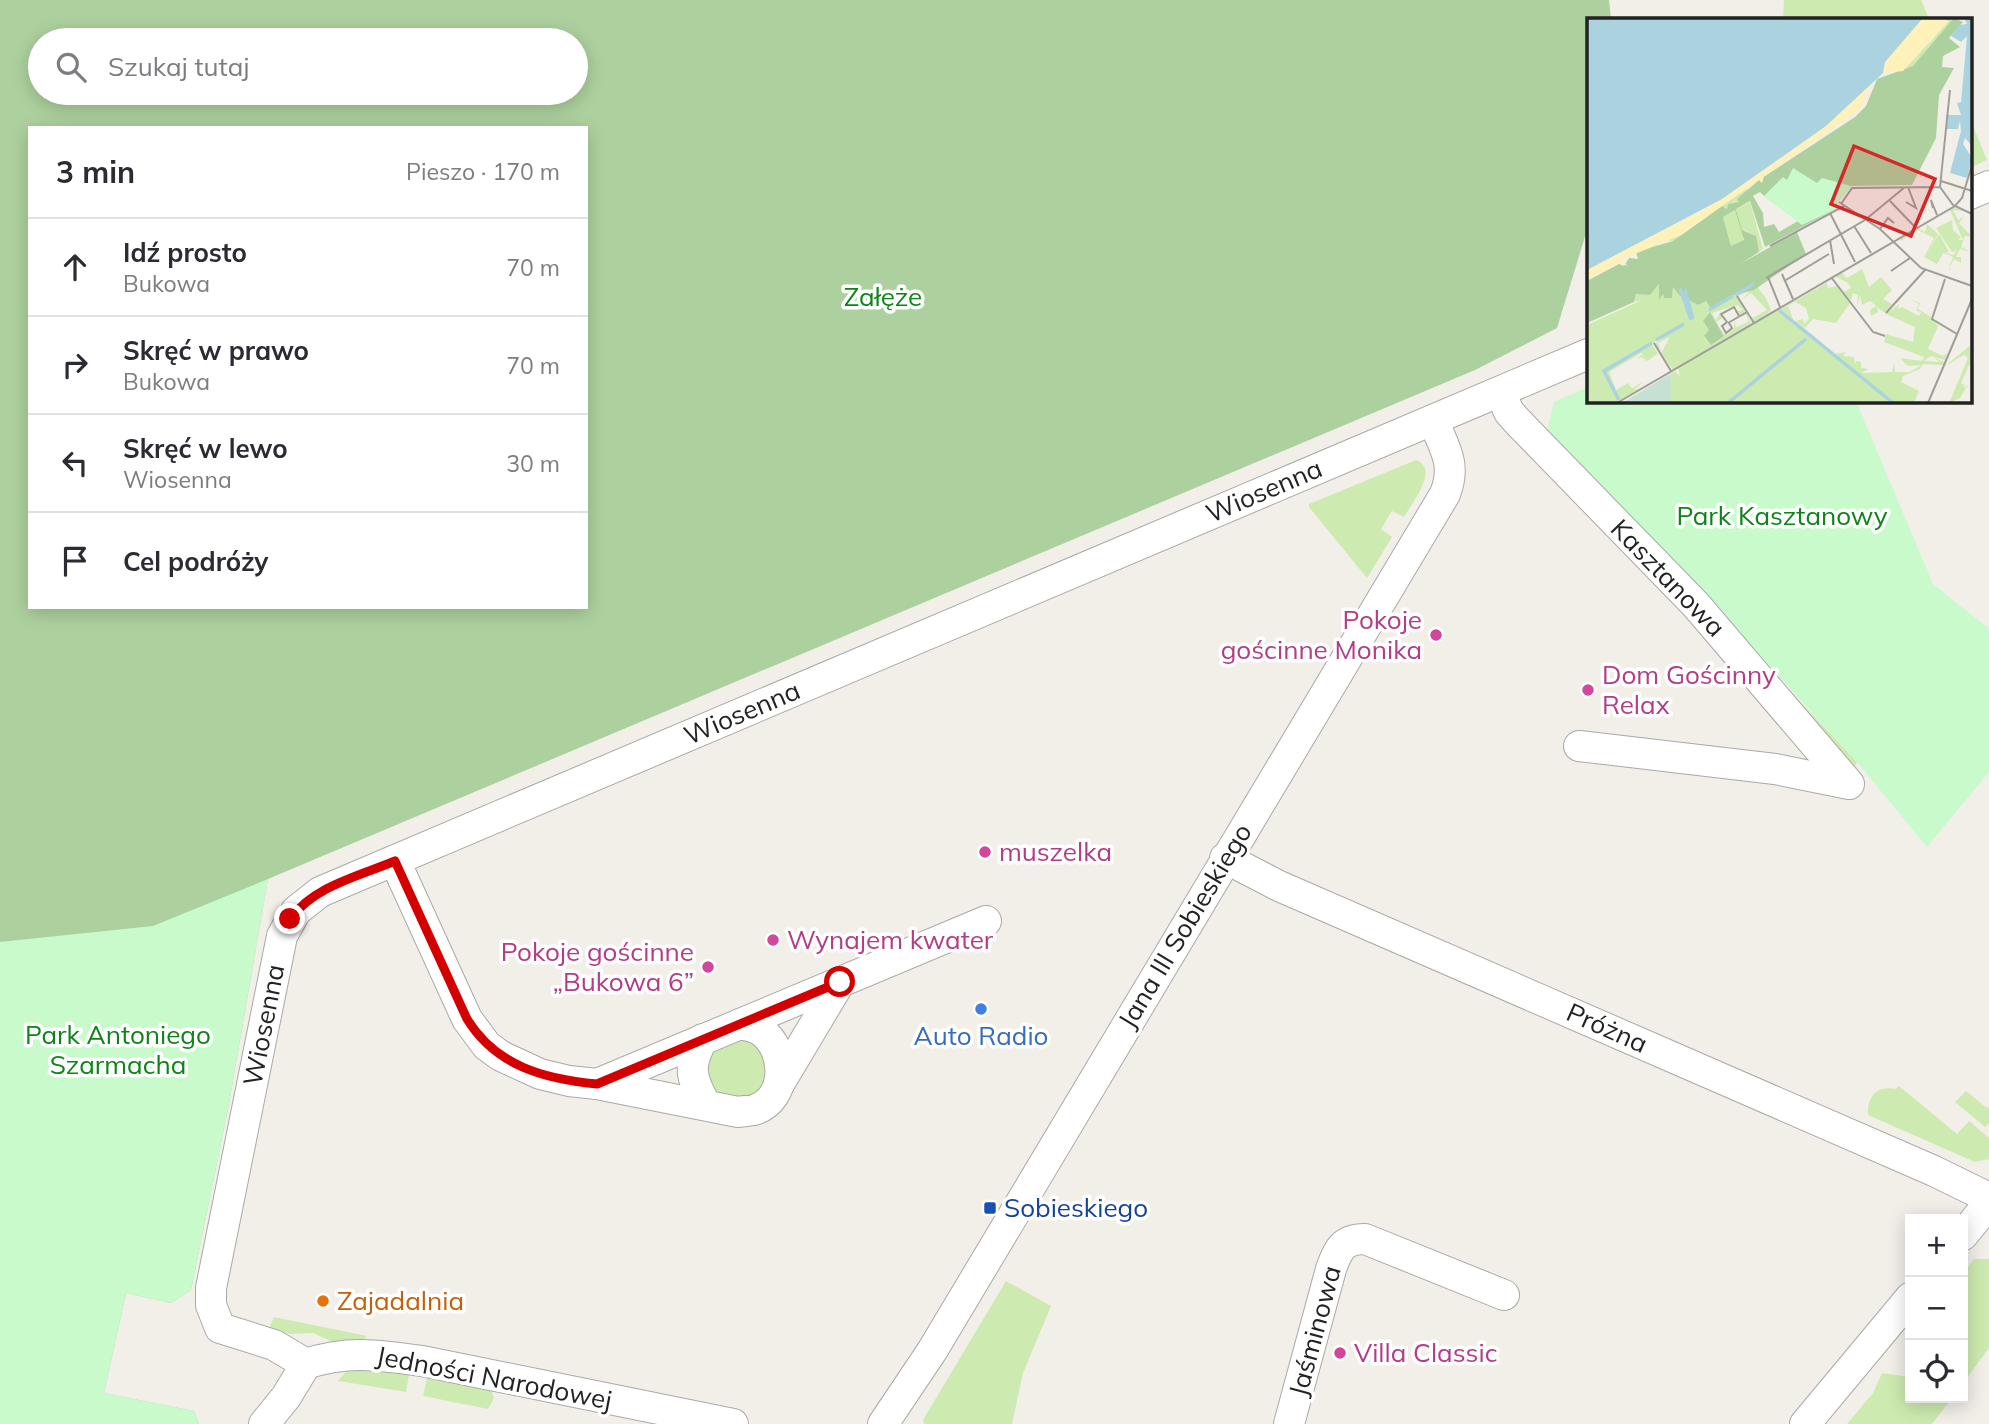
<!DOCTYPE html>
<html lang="pl">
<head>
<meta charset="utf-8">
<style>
	:root { --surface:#fff; --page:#f2f2f3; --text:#2b2b33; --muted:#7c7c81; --line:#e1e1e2 }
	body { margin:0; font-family:Mulish,sans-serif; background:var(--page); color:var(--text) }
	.controls { position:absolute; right:21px; bottom:21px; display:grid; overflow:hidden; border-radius:0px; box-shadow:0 4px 18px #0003 }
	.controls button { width:63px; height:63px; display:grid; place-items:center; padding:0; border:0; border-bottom:2px solid var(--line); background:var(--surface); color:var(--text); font:35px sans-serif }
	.stop { position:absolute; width:21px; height:21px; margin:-16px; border:5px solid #d40000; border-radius:50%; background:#fff }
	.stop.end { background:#d40000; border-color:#fff; box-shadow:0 2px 7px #0008 }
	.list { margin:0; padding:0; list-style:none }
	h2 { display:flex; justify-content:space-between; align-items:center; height:91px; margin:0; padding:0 28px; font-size:30px }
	h2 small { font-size:23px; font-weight:400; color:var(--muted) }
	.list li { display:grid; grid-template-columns:46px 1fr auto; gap:21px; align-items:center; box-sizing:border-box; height:98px; padding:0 28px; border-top:2px solid var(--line) }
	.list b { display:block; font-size:26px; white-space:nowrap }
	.list p { margin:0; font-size:23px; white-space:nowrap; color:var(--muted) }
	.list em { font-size:23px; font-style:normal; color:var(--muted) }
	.icon { flex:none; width:38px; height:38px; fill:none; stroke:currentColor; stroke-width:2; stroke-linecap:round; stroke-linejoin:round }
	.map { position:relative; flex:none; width:1989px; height:1424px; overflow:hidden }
	.search { position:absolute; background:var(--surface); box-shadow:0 4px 18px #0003; left:28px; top:28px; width:560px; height:77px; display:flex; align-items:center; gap:18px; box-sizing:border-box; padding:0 24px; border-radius:38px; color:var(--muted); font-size:26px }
	.panel { position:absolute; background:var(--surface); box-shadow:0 4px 18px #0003; left:28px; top:126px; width:560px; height:483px; border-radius:0px }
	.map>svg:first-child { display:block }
	.grass { fill:#cdebb0 }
	.forest { fill:#add19e; fill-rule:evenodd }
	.park { fill:#c8facc }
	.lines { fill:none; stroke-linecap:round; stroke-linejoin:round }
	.minor-casing { stroke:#a9a9a9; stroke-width:32 }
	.minor { stroke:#fff; stroke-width:30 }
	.route { stroke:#d40000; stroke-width:9 }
	.hotel-dot { fill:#d1479c; stroke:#fff; stroke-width:2.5 }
	.shop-dot { fill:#3f7fe0; stroke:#fff; stroke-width:2.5 }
	.transit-dot { fill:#1a4fb4; stroke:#fff; stroke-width:2.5 }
	.food-dot { fill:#e8710a; stroke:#fff; stroke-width:2.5 }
	.labels { text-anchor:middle; stroke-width:7; stroke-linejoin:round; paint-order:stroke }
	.park-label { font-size:26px; fill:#0c8416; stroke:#fff }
	.street-label { font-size:26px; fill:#222; stroke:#fff }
	.hotel-label { font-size:26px; fill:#b23c85; stroke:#fff; text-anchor:start }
	.shop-label { font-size:26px; fill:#366cbe; stroke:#fff }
	.transit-label { font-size:26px; fill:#164399; stroke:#fff; text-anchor:start }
	.food-label { font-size:26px; fill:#c56008; stroke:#fff; text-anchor:start }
	.inset-river { fill:none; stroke:#aad3df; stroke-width:3.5 }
	.inset-road { fill:none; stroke:#9f9d99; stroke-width:2 }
	.view { fill:#d62828; fill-opacity:0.15; stroke:#d62828; stroke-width:3.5 }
	.inset-edge { fill:none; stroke:#222; stroke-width:3.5 }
</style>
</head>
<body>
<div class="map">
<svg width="1989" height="1424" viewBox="0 0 1989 1424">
	<rect width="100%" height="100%" fill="#f2efe9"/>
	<g class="grass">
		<polygon points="1784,0 1921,0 1929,19 1783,19"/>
		<polygon points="1970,119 1987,160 1970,168"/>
		<polygon points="1547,431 1857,762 1855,767"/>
		<path d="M1416,460C1440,469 1412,503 1404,517L1392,511L1381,529L1392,537L1367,578L1309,507V504Z"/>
		<polygon points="733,1038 753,1040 770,1061 762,1093 730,1102 713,1091 707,1078 708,1058 711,1052"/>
		<path d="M1899,1086L1957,1134L1969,1121L1989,1138V1159L1975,1162L1868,1115C1867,1098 1876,1085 1895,1089Z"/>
		<polygon points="1966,1091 1987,1108 1989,1107 1989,1123 1985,1127 1955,1102"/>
		<polygon points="1974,1259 1989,1259 1989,1348 1963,1383 1963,1274"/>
		<polygon points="1006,1281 1051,1306 1023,1373 1012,1424 924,1424 923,1420"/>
		<polygon points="274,1317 367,1336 359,1344 335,1343 313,1333 290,1334 269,1329"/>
		<polygon points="349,1368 410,1370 406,1392 338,1381"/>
		<polygon points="1882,1373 1910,1377 1910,1398 1944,1398 1949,1402 1932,1424 1847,1424 1873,1393"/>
		<polygon points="428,1374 490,1387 494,1398 488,1409 423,1396"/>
	</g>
	<path class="forest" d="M0,0H1609L1611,19H1588V227L1557,328L1475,370L268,879L228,1109L191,1290L171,1303L126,1293L104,1393L194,1411L199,1424H0ZM40,40H576V93H40ZM30,128H586V607H30Z"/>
	<g class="park">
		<polygon points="1588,387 1588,401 1856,401 1933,584 1989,629 1989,772 1927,847 1857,762 1764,660 1547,431 1554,402"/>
		<polygon points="268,879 228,1109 191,1290 171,1303 126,1293 104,1393 194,1411 199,1424 0,1424 0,942 153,926"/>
	</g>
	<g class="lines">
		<g class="minor-casing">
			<g id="minor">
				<polyline points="1970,194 1989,186"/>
				<polyline points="1500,392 1509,412 1517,421 1696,605 1849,784 1775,769 1579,746"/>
				<polyline points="1225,858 1279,886 1934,1171 1989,1198"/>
				<path d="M395,861L467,1019L487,1046L501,1056L540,1074L569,1081L597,1084L738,1112C743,1111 750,1111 754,1110C789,1099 787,1049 761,1031C756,1027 747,1026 740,1024"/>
				<path d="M703,1039C687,1066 691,1079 706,1105"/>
				<polyline points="597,1084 986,921"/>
				<polyline points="779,1084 840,982"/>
				<polyline points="1963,1235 1989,1203"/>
				<polyline points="264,1424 286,1397 306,1364"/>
				<path d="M733,1424L422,1361C379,1355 347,1350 306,1364L274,1345L220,1328L211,1305V1288L282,936L296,911L320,892L1588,354"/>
				<path d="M883,1424L932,1351L1445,494C1457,463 1444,448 1433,420"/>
				<path d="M1289,1424L1331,1269C1338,1249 1343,1239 1365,1239L1504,1295"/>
				<polyline points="1805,1424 1910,1298"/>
			</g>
		</g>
		<use href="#minor" class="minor"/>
	</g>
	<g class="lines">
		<path class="route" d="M290,919C314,886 359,876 395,861L467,1019C496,1066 544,1079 597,1084L840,982"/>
	</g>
	<g class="hotel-dot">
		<circle cx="1436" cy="635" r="7"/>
		<circle cx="1588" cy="690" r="7"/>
		<circle cx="985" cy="852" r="7"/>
		<circle cx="773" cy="940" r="7"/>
		<circle cx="708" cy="967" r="7"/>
		<circle cx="1340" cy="1353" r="7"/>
	</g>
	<circle class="shop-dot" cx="981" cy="1009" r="7"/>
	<rect class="transit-dot" x="983" y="1201" width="14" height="14" rx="3.5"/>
	<circle class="food-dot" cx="323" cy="1301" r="7"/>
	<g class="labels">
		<g class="park-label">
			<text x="883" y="306">Załęże</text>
			<text x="1782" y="525">Park Kasztanowy</text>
			<text x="118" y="1044">Park Antoniego<tspan x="118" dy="30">Szarmacha</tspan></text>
		</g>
		<g class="street-label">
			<text transform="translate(1264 491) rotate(-23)" y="9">Wiosenna</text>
			<text transform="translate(1668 578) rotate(46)" y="9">Kasztanowa</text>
			<text transform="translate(742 713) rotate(-23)" y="9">Wiosenna</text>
			<text transform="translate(1185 926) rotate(-59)" y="9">Jana III Sobieskiego</text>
			<text transform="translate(264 1025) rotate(-79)" y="9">Wiosenna</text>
			<text transform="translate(1607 1028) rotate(24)" y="9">Próżna</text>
			<text transform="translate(1315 1331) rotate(-75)" y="9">Jaśminowa</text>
			<text transform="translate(494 1378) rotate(11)" y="9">Jedności Narodowej</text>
		</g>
		<g class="hotel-label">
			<text x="1422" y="629" text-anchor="end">Pokoje<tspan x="1422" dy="30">gościnne Monika</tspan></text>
			<text x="1602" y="684">Dom Gościnny<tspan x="1602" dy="30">Relax</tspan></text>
			<text x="999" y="861">muszelka</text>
			<text x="787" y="949">Wynajem kwater</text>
			<text x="694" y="961" text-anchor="end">Pokoje gościnne<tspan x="694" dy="30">„Bukowa 6”</tspan></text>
			<text x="1354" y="1362">Villa Classic</text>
		</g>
		<g class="shop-label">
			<text x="981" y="1045">Auto Radio</text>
		</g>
		<g class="transit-label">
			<text x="1004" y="1217">Sobieskiego</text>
		</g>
		<g class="food-label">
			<text x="337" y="1310">Zajadalnia</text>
		</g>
	</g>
	<g transform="translate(1587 18)">
		<rect width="385" height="385" fill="#f2efe9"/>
		<path d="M361,0H368L350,24L326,48L312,56L320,40L329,36L336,24L341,21L343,25ZM161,170L153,184L113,202L86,223L78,222L56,236L50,234L93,214ZM163,184L176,231L172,234L167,217L157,212L156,224L144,228L136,199L148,192L151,196L149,191ZM367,189L376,193L366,192L371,202L377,198L372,205L385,219L378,218L374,229L385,234L373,231L369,239H374V245L367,241L362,250L367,253L362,251V249L366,239L362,237L356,235L350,246L337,239L347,220L331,212L314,223L312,219L331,210L338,214L340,206L351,216L338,239L352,216L362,234H357L366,237L370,232L365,234L349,210L365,202L366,212L374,219L371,222H376L363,192ZM275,251L282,269L294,259L305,272L296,281L305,286L298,295L290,289L291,294L284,298L283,292L289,288L283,283L275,287L273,277L270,290L271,277L266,275L264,283L257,274L264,270L261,265L248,258L254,254L260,260ZM180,259L170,269L179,280L184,292L180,296L166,304L165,300L180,292L164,275L156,281L163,272L150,279L158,293L156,296L152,297L150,293L156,292L150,287L125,295L129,302L133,295L136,300L129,304L137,316L144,312L138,314L135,309L136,307L141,306L136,309L139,314L147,310V303L149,309L157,306L162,303L159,297L153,299L159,295L164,305L86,352L74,335L83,319L71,325L74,333L68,326L82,316L65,326L71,336L60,343L57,339L60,345L55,339L49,341L54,337L57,338L54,335L22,354L29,372L41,365L45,370L56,364L47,372L57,369L29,385H0V307L55,282L47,284L49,276L63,277L72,266V282L76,276L77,280L85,279L86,268L93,278L111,287L119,283L124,291L147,277L160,271L167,272ZM124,295L137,317L124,327L117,319L122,312L116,303ZM245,262L240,265L241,270L250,268L263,285L249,305L226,301L218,310L209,303L216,301L217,306L222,301L219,290L208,284L201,288L206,301L194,291ZM322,281L333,285L331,291L344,299L351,308L341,331L356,338L360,335L358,342L344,338L337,343L353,344L346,339L357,344L356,347L336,346L333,351L316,358L314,364L332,373L327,385H83L78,359L88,353L93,358L91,350L192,292L248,336L259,334L256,338L267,339L268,347L269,343L274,344V350L282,351L274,355L305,354L307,345L308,354H323L334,347L321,348L313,340L335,343L337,339L297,324L299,316L326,324L328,309L299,296L312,286L311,291L315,289L332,298L334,294L329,293L332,286ZM385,326V341L374,365L384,370L375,367L379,370L373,380L362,385L381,340L377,337L358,348Z" fill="#cdebb0" fill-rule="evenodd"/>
		<path d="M367,0L376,4L362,20L373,29L356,38L355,49L367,50L352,77L349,120L325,167L264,168L249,186L252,189L178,229L163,183L149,191L155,212L169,218L172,234L153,246L210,214L219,236L167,272L147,277L124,291L119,283L111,287L93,278L86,269L85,280H77L76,276L72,282V266L63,277L49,276L47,284L0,305V263L32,246L37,248L42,240L51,241L49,234L86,223L135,188L140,191L141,186L152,184L150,181L172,162L268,99L279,88L290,61L326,48ZM173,174L177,178L211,203L192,214L187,206L177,209L176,195L166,178ZM148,192L157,222L144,228L136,199ZM123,294L137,318L124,327L117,318L122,312L116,303Z" fill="#add19e" fill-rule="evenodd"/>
		<path d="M84,358L83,385H35L78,359Z" fill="#c6e0d4"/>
		<path d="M336,0L362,3L316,53L296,55L298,44ZM285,65L274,91L177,158L175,165L172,162L94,217L38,240L35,243L41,248L32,245L0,262V252L116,192L173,155L239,108Z" fill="#fff1ba"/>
		<path d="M206,150L230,165L235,160L264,168L249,186L251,190L215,207L177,178L196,159L200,162Z" fill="#c8facc"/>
		<path d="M0,0H336L298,44L296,55L239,108L135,181L0,252ZM377,0H385V128L378,120L376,126L385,140L380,160L363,155L374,113L373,103L371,111H360L359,97H374L370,85L374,84L380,18L374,24L364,18L372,7L380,6Z" fill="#aad3df"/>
		<path class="inset-river" d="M93,270L104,302M98,272L106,301M148,277L167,266M122,292L146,278M192,292L306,385M69,322L97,306M32,382L17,353L65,325M141,385L219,321"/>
		<path class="inset-road" d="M354,163L385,173M353,169L363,72M353,169L366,187L385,196M303,183L328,209M252,184L293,211L334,250L385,268M319,184L329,190L321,169M254,186L265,170L353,169M346,190L344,182L350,197M243,195L268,244M267,208L284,235M293,211L301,200L307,205M243,222L247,246M183,228L257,188M304,253L323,240M195,256L206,281M181,259L193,289M244,259L286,314L298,318M179,260L278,202L318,169M358,261L345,301L370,316M199,262L242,236M150,278L167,305M299,295L338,252M141,305L160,294M142,305L145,310L139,315L135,308L140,304L134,296L147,289L152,298M67,325L84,353M30,385L368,188L375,180L385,147M341,385L385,281"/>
		<path class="view" d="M267,128L348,161L324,218L244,186Z"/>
		<rect width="385" height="385" class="inset-edge"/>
	</g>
</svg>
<div class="controls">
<button>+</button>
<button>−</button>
<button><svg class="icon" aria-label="locate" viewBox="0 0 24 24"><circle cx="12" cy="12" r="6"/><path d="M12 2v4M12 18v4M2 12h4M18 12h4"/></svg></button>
</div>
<div class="stop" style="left:840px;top:982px"></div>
<div class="stop end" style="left:290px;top:919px"></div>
<div class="search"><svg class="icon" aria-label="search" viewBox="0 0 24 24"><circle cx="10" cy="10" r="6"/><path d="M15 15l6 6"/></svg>Szukaj tutaj</div>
<section class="panel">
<h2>3 min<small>Pieszo · 170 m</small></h2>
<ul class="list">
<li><svg class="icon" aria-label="ahead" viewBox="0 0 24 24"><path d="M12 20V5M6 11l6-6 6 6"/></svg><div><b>Idź prosto</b><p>Bukowa</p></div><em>70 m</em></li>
<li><svg class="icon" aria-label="right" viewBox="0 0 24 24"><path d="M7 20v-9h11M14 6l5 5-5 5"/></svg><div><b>Skręć w prawo</b><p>Bukowa</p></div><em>70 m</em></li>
<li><svg class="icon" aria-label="left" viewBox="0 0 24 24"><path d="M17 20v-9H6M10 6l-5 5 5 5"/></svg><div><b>Skręć w lewo</b><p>Wiosenna</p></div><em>30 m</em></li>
<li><svg class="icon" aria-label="arrive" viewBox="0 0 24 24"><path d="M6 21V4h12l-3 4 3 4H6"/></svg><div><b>Cel podróży</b></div></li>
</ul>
</section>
</div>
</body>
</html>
